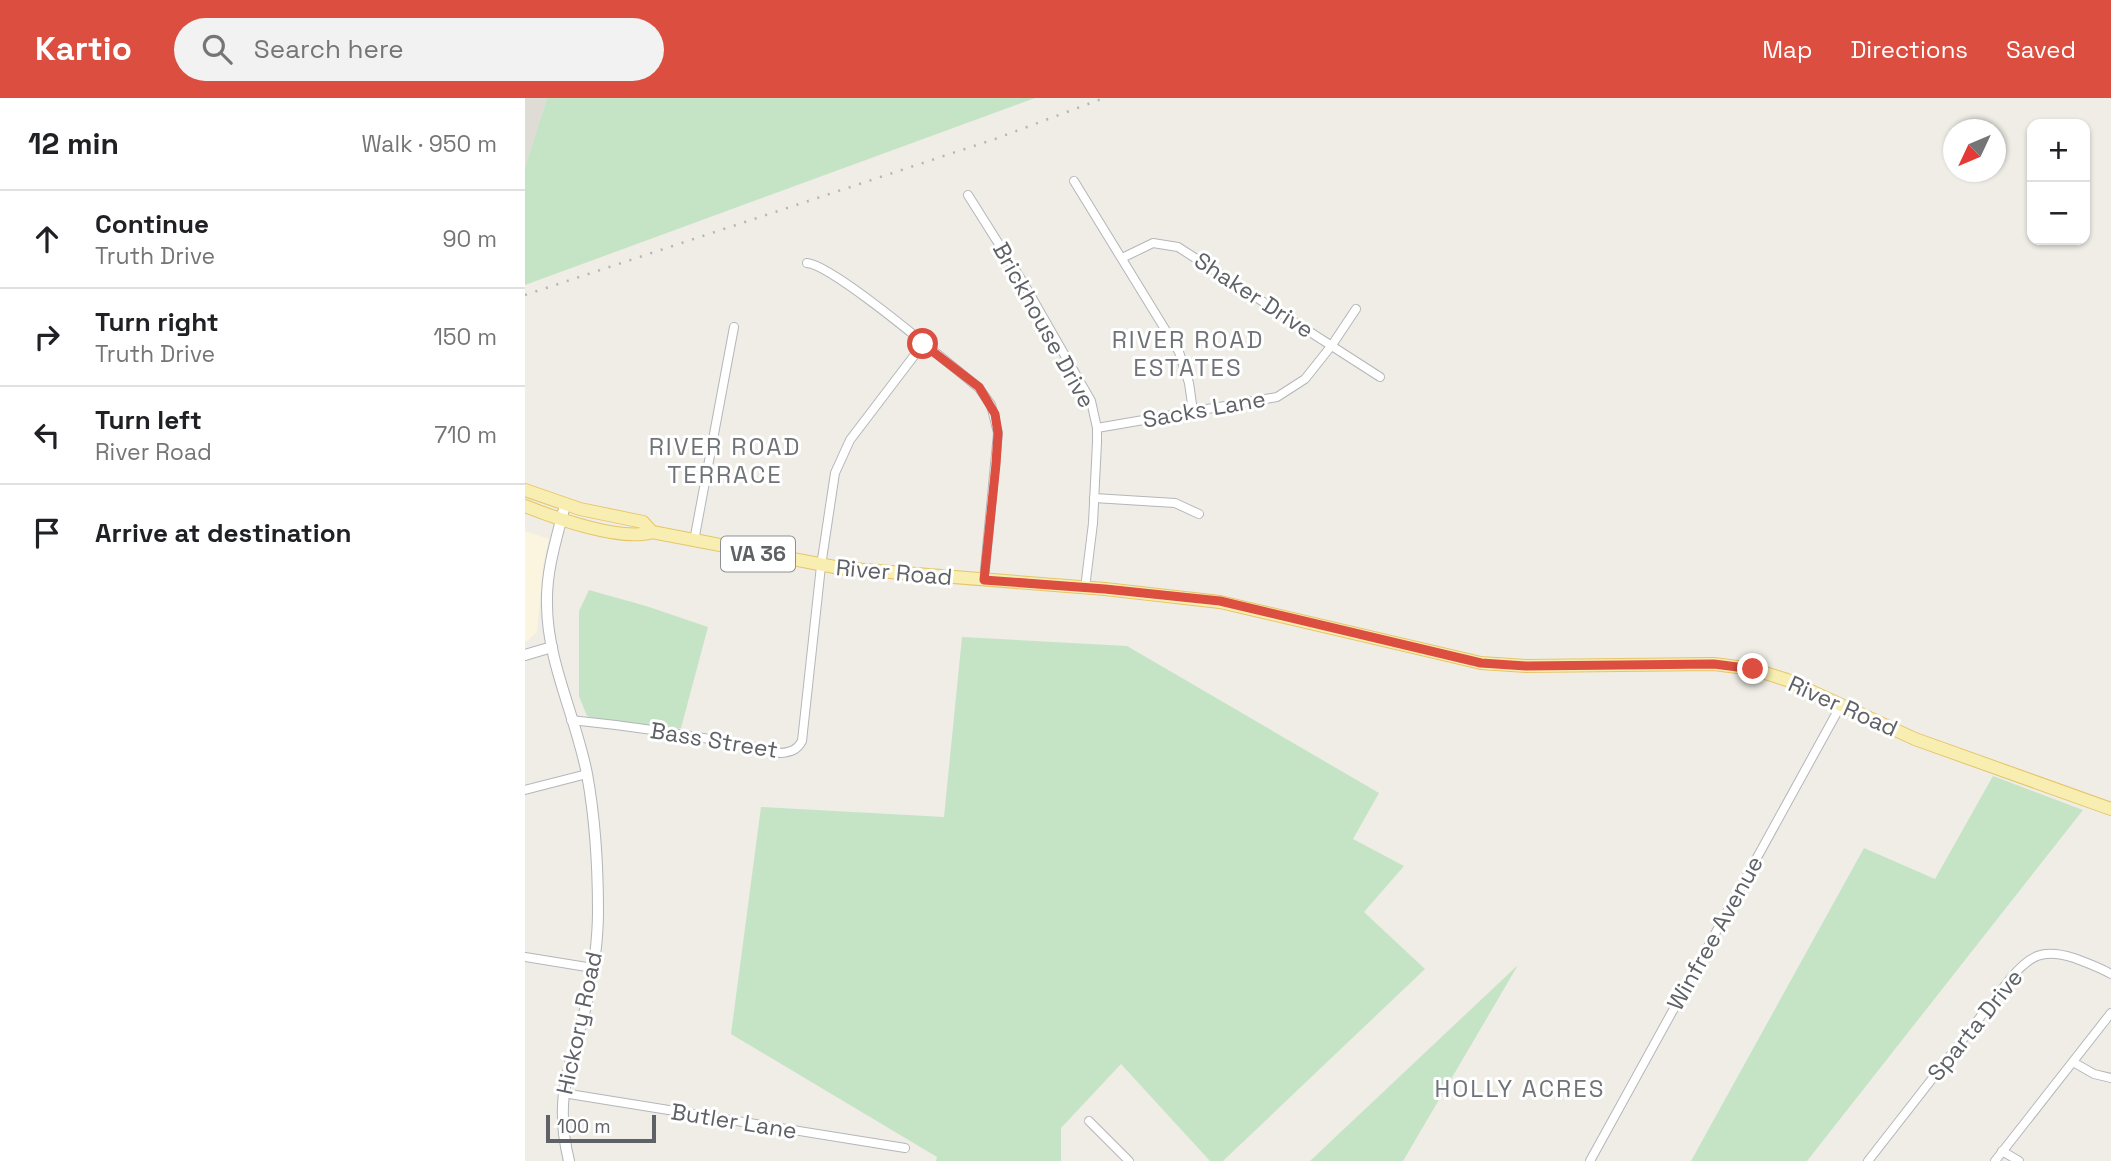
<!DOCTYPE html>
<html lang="en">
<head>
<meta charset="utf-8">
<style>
	:root { --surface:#fff; --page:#f2f2f2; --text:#202124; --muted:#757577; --line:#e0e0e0; --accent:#db4e40 }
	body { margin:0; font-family:"Space Grotesk",sans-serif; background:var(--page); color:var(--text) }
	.controls { position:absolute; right:21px; top:21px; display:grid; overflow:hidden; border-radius:14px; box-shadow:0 2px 5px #0004 }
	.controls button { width:63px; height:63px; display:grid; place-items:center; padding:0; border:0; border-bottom:2px solid var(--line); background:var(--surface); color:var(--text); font:35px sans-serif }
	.compass { position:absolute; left:1418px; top:21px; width:63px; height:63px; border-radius:50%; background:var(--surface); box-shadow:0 2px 5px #0004; rotate:226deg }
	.scale { position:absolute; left:21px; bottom:18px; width:110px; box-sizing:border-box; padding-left:7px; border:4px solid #5e6165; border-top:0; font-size:19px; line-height:24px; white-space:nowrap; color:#5e6165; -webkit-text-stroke:5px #fff; paint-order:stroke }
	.stop { position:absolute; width:21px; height:21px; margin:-16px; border:5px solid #db4e40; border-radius:50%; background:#fff }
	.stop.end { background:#db4e40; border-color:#fff; box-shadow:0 2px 7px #0008 }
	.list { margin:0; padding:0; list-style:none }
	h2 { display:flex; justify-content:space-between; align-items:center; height:91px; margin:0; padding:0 28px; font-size:30px }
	h2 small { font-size:23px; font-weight:400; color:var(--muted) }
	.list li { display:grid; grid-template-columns:46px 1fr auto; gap:21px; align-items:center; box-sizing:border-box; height:98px; padding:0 28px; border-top:2px solid var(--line) }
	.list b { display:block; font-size:26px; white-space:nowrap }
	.list p { margin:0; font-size:23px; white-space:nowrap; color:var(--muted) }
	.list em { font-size:23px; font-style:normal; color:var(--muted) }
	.icon { flex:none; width:38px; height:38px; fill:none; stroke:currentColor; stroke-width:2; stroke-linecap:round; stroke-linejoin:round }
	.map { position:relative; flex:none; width:1586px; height:1063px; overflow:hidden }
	header { display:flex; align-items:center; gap:42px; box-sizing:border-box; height:98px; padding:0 35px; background:var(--accent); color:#fff }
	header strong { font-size:33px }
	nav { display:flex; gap:38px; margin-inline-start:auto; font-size:24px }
	.search { width:490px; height:63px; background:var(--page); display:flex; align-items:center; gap:18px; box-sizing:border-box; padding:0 24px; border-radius:38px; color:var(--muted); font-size:26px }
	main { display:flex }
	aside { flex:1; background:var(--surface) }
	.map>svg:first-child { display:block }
	.commercial { fill:#fbf5df }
	.education { fill:#dedcd4 }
	.green { fill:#c5e4c5 }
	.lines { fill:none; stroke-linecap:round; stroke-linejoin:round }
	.minor-casing { stroke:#b3b6ba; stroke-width:10 }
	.secondary-casing { stroke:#b2b5b9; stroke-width:12 }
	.primary-casing { stroke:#e6c568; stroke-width:14 }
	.minor { stroke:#fff; stroke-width:8 }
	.secondary { stroke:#fff; stroke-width:10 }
	.primary { stroke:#f8eeb1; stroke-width:12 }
	.rail { stroke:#b4b5b5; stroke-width:2.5; stroke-dasharray:2 9; stroke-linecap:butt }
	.route { stroke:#db4e40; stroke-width:9 }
	.labels { text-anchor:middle; stroke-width:6; stroke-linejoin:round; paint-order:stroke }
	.shield { fill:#fff; stroke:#8e9093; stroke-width:2 }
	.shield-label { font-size:21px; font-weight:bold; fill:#5e6165 }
	.street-label { font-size:23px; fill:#5e6165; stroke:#fff }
	.neighbourhood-label { font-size:24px; letter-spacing:2px; fill:#6f7377; stroke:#fff }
</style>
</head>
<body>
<header>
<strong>Kartio</strong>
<div class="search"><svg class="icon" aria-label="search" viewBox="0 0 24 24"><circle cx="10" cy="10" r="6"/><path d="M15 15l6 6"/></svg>Search here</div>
<nav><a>Map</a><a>Directions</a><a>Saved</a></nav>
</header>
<main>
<aside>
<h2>12 min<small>Walk · 950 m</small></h2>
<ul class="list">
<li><svg class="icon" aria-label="ahead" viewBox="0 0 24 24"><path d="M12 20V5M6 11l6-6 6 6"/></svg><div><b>Continue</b><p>Truth Drive</p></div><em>90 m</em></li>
<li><svg class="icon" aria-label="right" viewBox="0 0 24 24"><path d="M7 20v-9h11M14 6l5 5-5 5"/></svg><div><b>Turn right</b><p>Truth Drive</p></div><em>150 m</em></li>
<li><svg class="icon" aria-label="left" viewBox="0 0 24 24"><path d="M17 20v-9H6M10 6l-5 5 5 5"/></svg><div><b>Turn left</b><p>River Road</p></div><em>710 m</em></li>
<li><svg class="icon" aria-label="arrive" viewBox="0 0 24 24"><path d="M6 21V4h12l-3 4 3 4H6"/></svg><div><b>Arrive at destination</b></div></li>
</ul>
</aside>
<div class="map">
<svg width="1586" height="1063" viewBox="0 0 1586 1063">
	<rect width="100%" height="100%" fill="#efede6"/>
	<polygon class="commercial" points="0,433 24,441 18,468 12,534 0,545"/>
	<polygon class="education" points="0,0 22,0 0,69"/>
	<g class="green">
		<polygon points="22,0 510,0 0,187 0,69"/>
		<polygon points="64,492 121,508 183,529 156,630 102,632 62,618 54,598 54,513"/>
		<polygon points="437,539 602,548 854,695 828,741 879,768 839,814 900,871 698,1063 685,1063 596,966 536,1030 536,1063 411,1063 412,1059 206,936 236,709 419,719"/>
		<polygon points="1468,678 1558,712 1282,1063 1166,1063 1339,750 1410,781"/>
		<polygon points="993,867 878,1063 785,1063"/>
	</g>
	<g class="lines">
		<g class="minor-casing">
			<g id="minor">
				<polyline points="549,83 654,254 664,285 668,313"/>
				<polyline points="443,97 499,186 566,303 572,330 572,344 568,425 560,490"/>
				<polyline points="597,160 628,145 653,149 855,279"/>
				<path d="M282,165C309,167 425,267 454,290L466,307L473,335L459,482"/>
				<polyline points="572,330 752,299 780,281 807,247 831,211"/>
				<polyline points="569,400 650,405 674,416"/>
				<polyline points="169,443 209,229"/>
				<path d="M46,622C117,629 187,640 256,655C266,654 272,652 277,643L296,468L310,375L325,342L398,246"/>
				<polyline points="0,692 62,676"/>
				<polyline points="0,859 68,870"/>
				<polyline points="1548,964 1569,976 1586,980"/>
				<polyline points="38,995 380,1050"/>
				<polyline points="564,1023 604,1063"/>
				<polyline points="1477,1053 1494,1063"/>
				<polyline points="1065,1063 1316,607"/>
				<path d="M1343,1063L1485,881C1505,857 1518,850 1549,860C1562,865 1574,869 1586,876"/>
				<polyline points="1470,1063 1586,915"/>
			</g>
		</g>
		<g class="secondary-casing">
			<g id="secondary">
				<path d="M40,407C32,439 21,472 22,506C22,564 51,619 62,676C70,720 73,768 73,813C73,845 68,877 61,908C46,968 28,998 44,1063"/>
				<polyline points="0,557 27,549"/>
			</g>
		</g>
		<g class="primary-casing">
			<g id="primary">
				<polyline points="0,392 55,411 118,424 127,434"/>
				<path d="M0,408C30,420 97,444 127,434L315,470L580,491L695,504L956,565L1001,568L1189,566L1228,571L1262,582L1390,641L1586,711"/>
			</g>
		</g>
		<use href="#minor" class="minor"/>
		<use href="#secondary" class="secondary"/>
		<use href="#primary" class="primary"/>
		<polyline class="rail" points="0,197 470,41 579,0"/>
	</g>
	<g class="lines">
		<polyline class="route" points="398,246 454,289 470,316 473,335 471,366 459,482 580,491 695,503 956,565 1001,568 1189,566 1228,571"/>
	</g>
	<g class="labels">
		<rect class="shield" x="196" y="438.5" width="74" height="35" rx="5"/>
		<g class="shield-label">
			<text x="233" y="463">VA 36</text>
		</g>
		<g class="street-label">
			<text transform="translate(729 197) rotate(33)" y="8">Shaker Drive</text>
			<text transform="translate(519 227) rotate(61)" y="8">Brickhouse Drive</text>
			<text transform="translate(679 311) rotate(-10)" y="8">Sacks Lane</text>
			<text transform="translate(369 474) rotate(5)" y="8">River Road</text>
			<text transform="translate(1318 608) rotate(24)" y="8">River Road</text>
			<text transform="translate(189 642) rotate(9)" y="8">Bass Street</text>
			<text transform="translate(1190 835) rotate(-61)" y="8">Winfree Avenue</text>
			<text transform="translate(54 925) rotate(-78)" y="8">Hickory Road</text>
			<text transform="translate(1450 927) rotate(-51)" y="8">Sparta Drive</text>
			<text transform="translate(209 1023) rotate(9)" y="8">Butler Lane</text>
		</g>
		<g class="neighbourhood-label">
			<text x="663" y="250">RIVER ROAD<tspan x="663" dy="28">ESTATES</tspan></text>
			<text x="200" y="357">RIVER ROAD<tspan x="200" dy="28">TERRACE</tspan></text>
			<text x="995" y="999">HOLLY ACRES</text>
		</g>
	</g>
</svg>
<div class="controls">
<button>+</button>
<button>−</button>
</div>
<svg class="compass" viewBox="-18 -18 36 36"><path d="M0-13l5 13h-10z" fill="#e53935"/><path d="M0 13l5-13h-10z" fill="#757577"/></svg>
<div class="scale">100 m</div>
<div class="stop" style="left:398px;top:246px"></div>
<div class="stop end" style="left:1228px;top:571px"></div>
</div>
</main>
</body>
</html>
